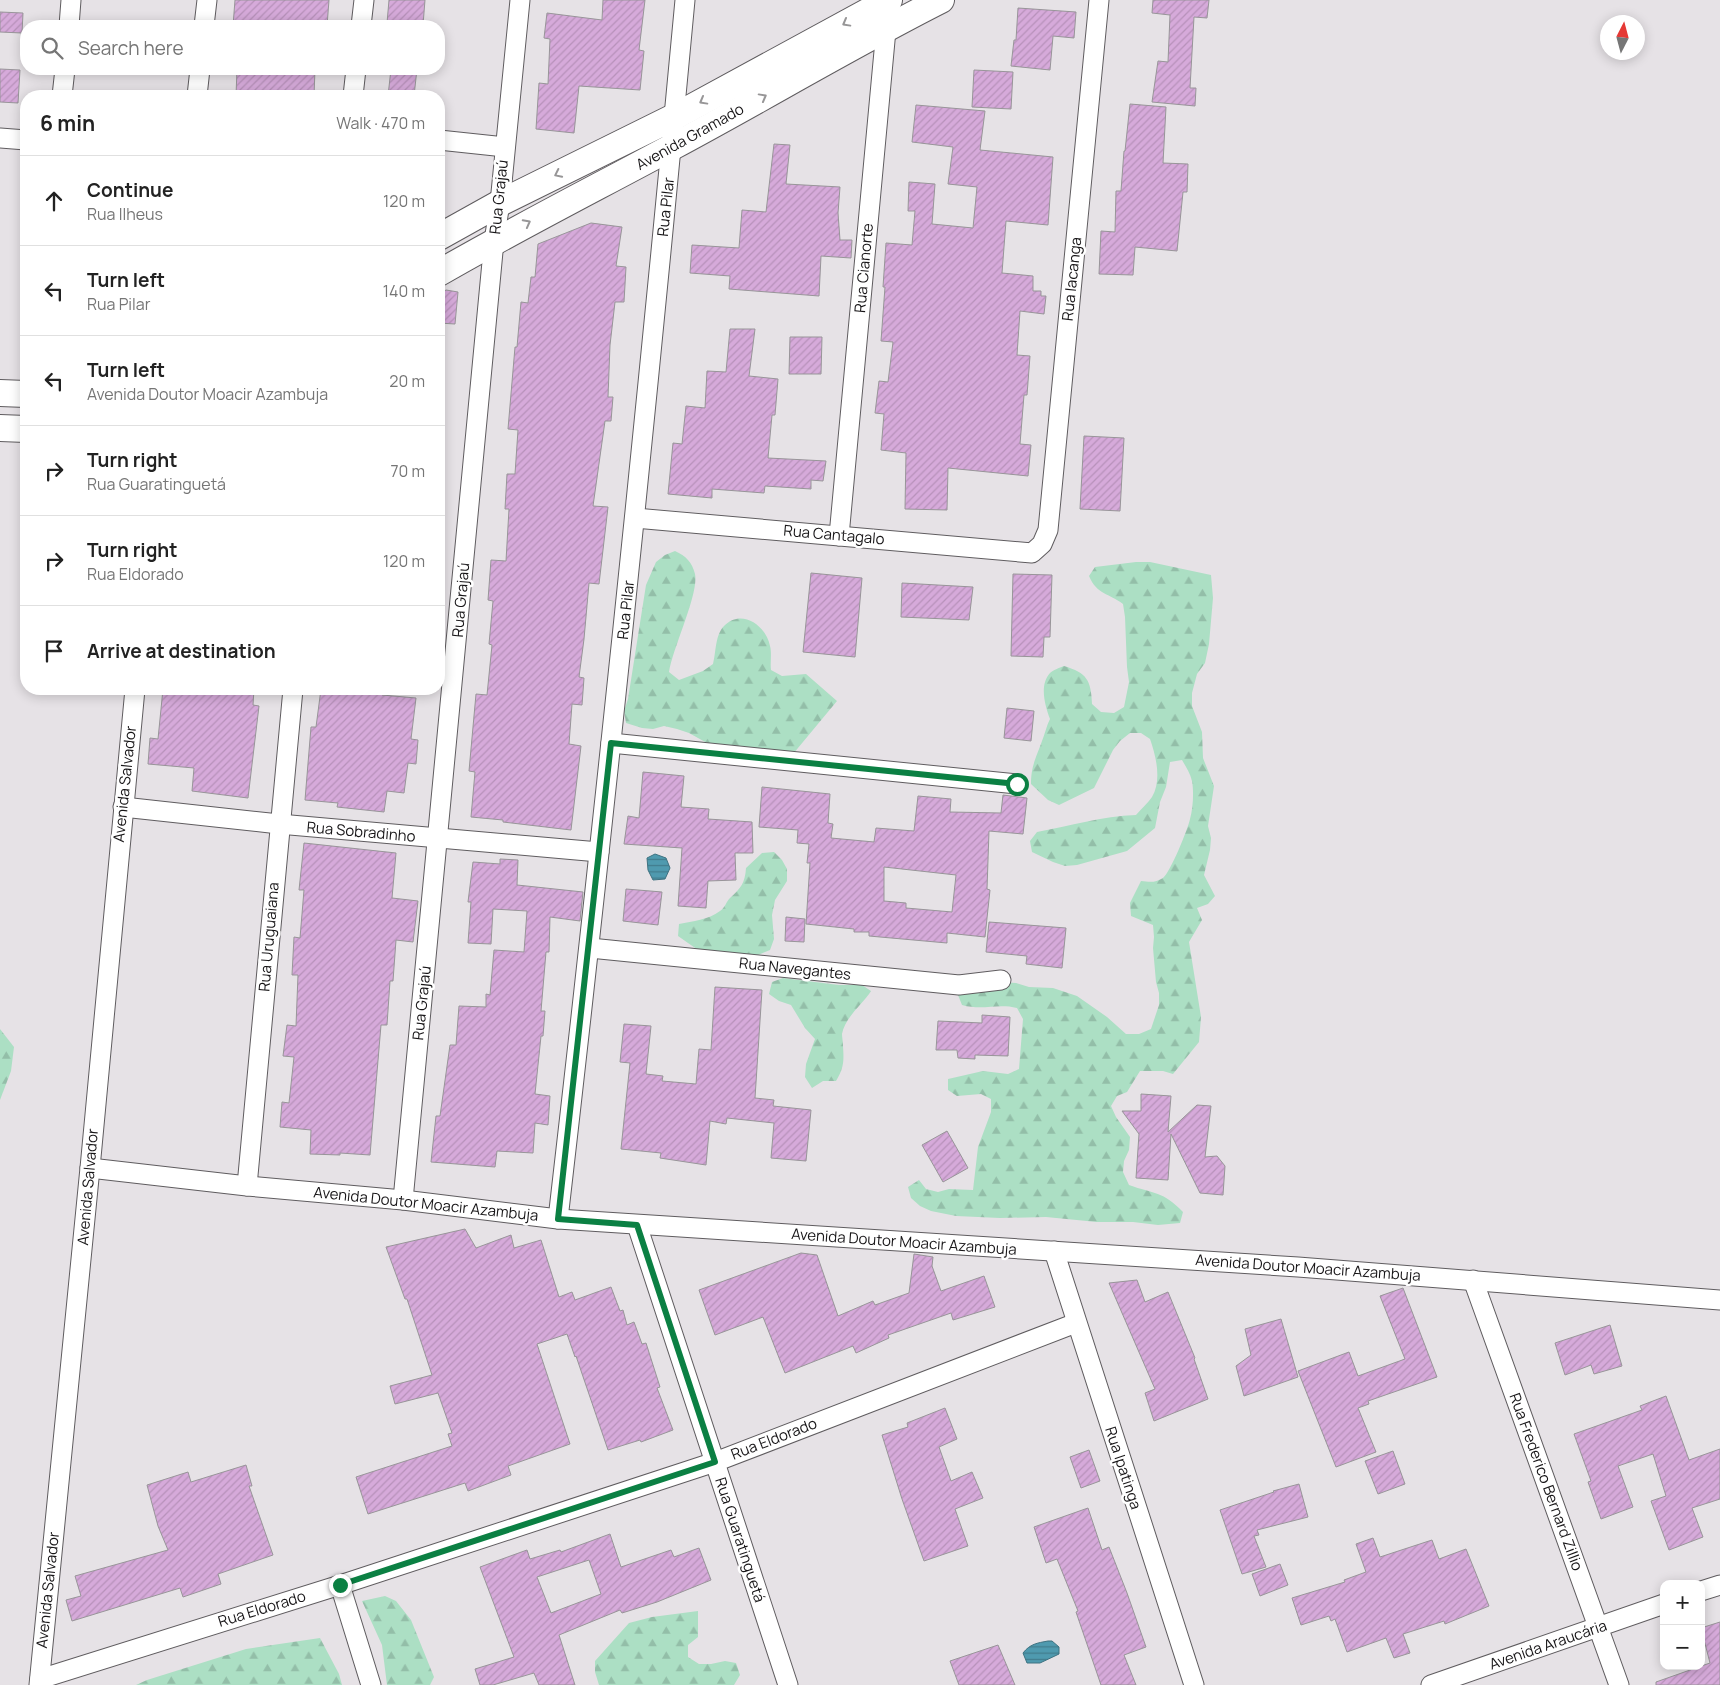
<!DOCTYPE html>
<html lang="en">
<head>
<meta charset="utf-8">
<style>
	:root { --surface:#fff; --page:#f2f2f2; --text:#222; --muted:#767676; --line:#e0e0e0 }
	body { margin:0; font-family:Manrope,sans-serif; background:var(--page); color:var(--text) }
	.controls { position:absolute; right:15px; bottom:15px; display:grid; overflow:hidden; border-radius:10px; box-shadow:0 2px 12px #0003 }
	.controls button { width:45px; height:45px; display:grid; place-items:center; padding:0; border:0; border-bottom:1px solid var(--line); background:var(--surface); color:var(--text); font:25px sans-serif }
	.compass { position:absolute; left:1600px; top:15px; width:45px; height:45px; border-radius:50%; background:var(--surface); box-shadow:0 2px 12px #0003; rotate:6deg }
	.stop { position:absolute; width:15px; height:15px; margin:-11px; border:4px solid #0b8043; border-radius:50%; background:#fff }
	.stop.end { background:#0b8043; border-color:#fff; box-shadow:0 1px 5px #0008 }
	.list { margin:0; padding:0; list-style:none }
	h2 { display:flex; justify-content:space-between; align-items:center; height:65px; margin:0; padding:0 20px; font-size:21px }
	h2 small { font-size:16px; font-weight:400; color:var(--muted) }
	.list li { display:grid; grid-template-columns:32px 1fr auto; gap:15px; align-items:center; box-sizing:border-box; height:90px; padding:0 20px; border-top:1px solid var(--line) }
	.list b { display:block; font-size:19px; white-space:nowrap }
	.list p { margin:0; font-size:16px; white-space:nowrap; color:var(--muted) }
	.list em { font-size:16px; font-style:normal; color:var(--muted) }
	.icon { flex:none; width:28px; height:28px; fill:none; stroke:currentColor; stroke-width:2; stroke-linecap:round; stroke-linejoin:round }
	.map { position:relative; flex:none; width:1720px; height:1685px; overflow:hidden }
	.search { position:absolute; background:var(--surface); box-shadow:0 2px 12px #0003; left:20px; top:20px; width:425px; height:55px; display:flex; align-items:center; gap:12px; box-sizing:border-box; padding:0 18px; border-radius:20px; color:var(--muted); font-size:19px }
	.panel { position:absolute; background:var(--surface); box-shadow:0 2px 12px #0003; left:20px; top:90px; width:425px; height:605px; border-radius:20px }
	.map>svg:first-child { display:block }
	.forest { fill:url(#forest-firs) }
	.water { fill:url(#water-rules); stroke:#3e7281 }
	.building { fill:url(#building-hatch); stroke:#989599; fill-rule:evenodd }
	.lines { fill:none; stroke-linecap:round; stroke-linejoin:round }
	.street-casing { stroke:#5f5c5f; stroke-width:21 }
	.secondary-casing { stroke:#5f5c5f; stroke-width:28 }
	.street { stroke:#fff; stroke-width:19 }
	.secondary { stroke:#fff; stroke-width:26 }
	.oneway { stroke:#979697 }
	.route { stroke:#0b8043; stroke-width:6 }
	.labels { text-anchor:middle; stroke-width:5; stroke-linejoin:round; paint-order:stroke }
	.street-label { font-size:15px; fill:#171517; stroke:#fff }
</style>
</head>
<body>
<div class="map">
<svg width="1720" height="1685" viewBox="0 0 1720 1685">
	<defs>
		<pattern id="forest-firs" width="22" height="20" patternUnits="userSpaceOnUse" patternTransform="scale(1.25)"><rect width="22" height="20" fill="#acdfc4"/><path d="M5 1l3.5 6h-7zM16 11l3.5 6h-7z" fill="#93bea8"/></pattern>
		<pattern id="water-rules" width="6" height="5" patternUnits="userSpaceOnUse" patternTransform="scale(1.25)"><rect width="6" height="5" fill="#4f9aaf"/><path d="M0 2.5h6" fill="none" stroke="#417c8d"/></pattern>
		<pattern id="building-hatch" width="6" height="6" patternUnits="userSpaceOnUse" patternTransform="scale(1.25)"><rect width="6" height="6" fill="#d6aada"/><path d="M-1 1l2-2M0 6l6-6M5 7l2-2" fill="none" stroke="#b791ba"/></pattern>
	</defs>
	<rect width="100%" height="100%" fill="#e6e2e6"/>
	<g class="forest">
		<path d="M675,551C686,556 692,562 695,574C699,594 673,647 669,672L679,680L703,671L713,664C716,653 715,635 724,626C741,608 766,625 770,646C772,653 770,663 771,670L782,676L806,674L837,701L793,754L716,748L689,733L677,729L664,726L653,729L642,728L626,723L624,711L628,699L646,585L656,562L665,555Z"/>
		<path d="M1136,562H1150L1211,575L1213,598L1209,644L1205,663L1197,674L1192,693V706L1202,732L1203,758L1214,786L1208,826L1211,838L1210,850L1204,875L1215,896L1208,904L1197,908L1202,920L1189,942L1201,1017L1199,1042L1173,1074L1163,1071H1140L1127,1092L1117,1096L1111,1106L1116,1117L1130,1137L1129,1150L1124,1161L1123,1172L1129,1185C1154,1194 1163,1191 1183,1212L1180,1223L1158,1225L1133,1222H1097L1046,1217L1000,1218L956,1216L931,1211L920,1206L911,1198L908,1187L919,1180L926,1189L938,1192L949,1189L973,1190L978,1147L991,1112V1099L981,1094L957,1096L948,1090V1079L983,1071L1008,1074L1019,1069L1023,1019L1017,1008C997,1003 983,1011 962,1005L958,995L967,987L1002,982L1016,983L1029,987L1053,988L1077,996L1107,1017L1126,1034H1139L1151,1029L1159,1005V993L1156,982L1153,948L1154,937L1153,925L1131,916L1130,903L1141,881C1150,882 1155,883 1163,878C1170,873 1188,829 1190,819C1193,808 1194,792 1192,781C1190,773 1186,767 1182,760L1170,762L1166,787L1160,802L1155,828L1127,851L1077,865L1065,866L1053,862L1032,852L1030,841L1037,832C1070,826 1102,816 1136,815C1141,809 1148,803 1152,797C1162,780 1156,756 1150,739L1141,733H1130L1120,741L1113,750L1094,788L1059,805L1048,800L1031,784C1031,766 1036,758 1042,741C1045,734 1046,727 1050,719C1045,706 1039,685 1050,673C1053,670 1059,668 1064,666C1087,673 1091,680 1092,704L1101,712L1114,713L1124,707L1129,682L1127,667L1125,617L1123,604C1109,593 1097,595 1089,576L1095,567Z"/>
		<path d="M774,852L782,860L787,869V881L775,900L772,915L774,939L770,950L758,955H747L698,950L678,936L679,924C693,921 708,920 720,911C725,908 726,902 730,898C741,888 745,883 746,868L762,853Z"/>
		<path d="M783,978L839,985H862L871,991C863,1004 845,1017 842,1034C842,1037 843,1042 843,1046C844,1061 844,1068 836,1081H823L812,1088L805,1077L806,1064L815,1039L805,1028L791,1005L779,1001L769,994L772,982Z"/>
		<polygon points="0,1029 14,1047 11,1071 0,1100"/>
		<polygon points="385,1596 396,1601 411,1620 434,1677 430,1685 387,1685 382,1645 362,1601"/>
		<polygon points="698,1611 698,1637 688,1645 688,1657 699,1664 711,1664 725,1661 736,1663 740,1675 734,1685 599,1685 595,1672 595,1661 629,1623 652,1617"/>
		<polygon points="320,1638 339,1674 342,1685 136,1685 147,1680 246,1649"/>
	</g>
	<g class="water">
		<polygon points="655,854 666,858 670,868 665,879 653,880 648,870 647,858"/>
		<path d="M1048,1641H1052L1059,1647V1654L1040,1663H1027L1023,1653C1030,1644 1037,1643 1048,1641Z"/>
	</g>
	<g class="building">
		<polygon points="235,0 329,0 327,26 233,26"/>
		<polygon points="389,0 425,0 423,25 387,23"/>
		<polygon points="603,0 645,0 639,50 644,51 640,90 579,86 574,133 536,129 539,83 548,84 550,39 544,38 547,13 602,20"/>
		<polygon points="1153,0 1209,0 1207,18 1194,17 1190,88 1196,88 1195,106 1152,102 1158,61 1168,62 1170,15 1152,13"/>
		<polygon points="1018,8 1076,12 1074,38 1053,36 1050,70 1011,66 1014,40 1016,40"/>
		<polygon points="0,12 23,13 22,33 0,32"/>
		<polygon points="0,69 20,70 18,103 0,102"/>
		<polygon points="237,69 315,69 314,96 236,96"/>
		<polygon points="391,69 417,69 414,96 388,96"/>
		<polygon points="974,70 1013,72 1011,109 972,107"/>
		<polygon points="1130,104 1166,107 1163,163 1188,164 1187,192 1183,192 1177,251 1135,247 1133,275 1099,274 1101,231 1115,232 1116,191 1121,191 1124,151 1125,151"/>
		<polygon points="916,105 985,111 980,150 1053,157 1048,225 1006,221 1002,273 1033,276 1033,291 1041,291 1041,296 1046,296 1044,314 1020,311 1017,355 1030,356 1027,395 1024,395 1020,444 1031,445 1028,476 948,468 947,510 905,509 906,453 881,450 884,414 875,413 879,381 888,382 893,342 881,341 885,287 883,287 886,243 912,245 915,211 908,211 909,182 935,184 932,224 973,228 977,187 948,184 953,147 912,142"/>
		<polygon points="774,144 790,145 786,184 840,187 838,213 840,240 852,240 851,258 821,256 819,296 729,289 730,276 690,273 692,245 739,248 742,210 766,212"/>
		<polygon points="591,223 622,227 616,266 626,267 624,302 615,302 610,345 608,397 613,397 611,421 605,421 593,506 608,507 599,584 589,583 584,639 579,677 584,678 582,705 572,704 569,744 581,746 571,830 503,822 503,820 471,817 475,772 469,771 476,694 487,695 492,645 489,644 493,601 488,600 491,560 506,561 509,509 505,509 507,474 515,474 518,430 508,429 515,347 517,347 521,302 528,303 531,277 535,277 538,244"/>
		<polygon points="446,290 458,292 455,324 439,323 440,294"/>
		<polygon points="730,329 755,329 749,376 778,379 775,415 772,415 768,458 826,461 823,481 811,480 811,489 765,486 764,493 712,489 712,498 668,494 673,443 682,444 686,406 705,408 707,371 726,372"/>
		<polygon points="790,337 822,337 821,374 789,374"/>
		<polygon points="1084,436 1124,438 1120,511 1080,509"/>
		<polygon points="811,573 862,578 855,657 803,652"/>
		<polygon points="1013,574 1052,575 1050,637 1044,637 1043,657 1011,656"/>
		<polygon points="902,583 973,587 969,620 901,617"/>
		<polygon points="163,689 254,689 253,705 259,706 248,798 192,791 194,768 148,764 150,738 158,739"/>
		<polygon points="321,689 383,689 382,695 416,698 411,739 418,740 416,764 408,763 404,793 387,791 384,812 337,807 338,803 305,800 311,727 316,727"/>
		<polygon points="1007,708 1034,711 1031,741 1004,738"/>
		<polygon points="643,772 684,776 681,807 709,809 708,819 752,822 753,853 735,853 736,880 708,881 706,908 678,906 682,848 624,844 628,816 639,818"/>
		<path d="M762,787L830,794L828,823L833,824L831,838L874,842L876,828L914,831L918,796L951,799L950,812L1001,813L1003,795L1027,798L1023,834L989,831L987,889L990,890L985,937L947,933V943L869,936V932H854V929L806,924L810,863H807L809,844L797,843L798,830L759,827ZM884,867L956,875L952,912L906,908V903L884,901Z"/>
		<polygon points="304,843 396,853 392,898 418,901 413,942 396,940 393,981 390,981 387,1025 381,1025 370,1155 340,1153 340,1155 310,1154 311,1130 280,1127 282,1102 289,1103 294,1057 283,1056 287,1025 296,1026 298,975 292,975 294,937 300,938 304,890 299,890"/>
		<polygon points="500,859 518,860 517,885 583,892 580,921 550,917 549,952 546,952 541,1011 545,1011 543,1036 541,1036 535,1094 550,1096 548,1125 535,1123 533,1153 497,1151 495,1167 431,1162 436,1116 440,1116 450,1045 456,1045 459,1006 486,1007 486,994 490,995 494,950 524,952 527,911 493,909 491,944 468,943 471,902 468,902 473,862 500,864"/>
		<polygon points="626,889 662,892 658,925 623,921"/>
		<polygon points="786,917 805,919 804,942 785,941"/>
		<polygon points="989,922 1066,928 1062,968 1026,964 1027,956 986,952"/>
		<polygon points="715,987 762,990 755,1098 774,1100 773,1106 811,1110 806,1161 771,1158 774,1123 727,1118 726,1124 710,1121 706,1165 660,1158 661,1153 621,1149 630,1063 620,1062 624,1024 651,1026 646,1074 663,1076 662,1081 696,1084 699,1049 711,1050"/>
		<polygon points="982,1015 1010,1017 1008,1056 975,1055 975,1059 958,1058 957,1050 936,1050 938,1021 982,1023"/>
		<polygon points="1141,1094 1171,1096 1168,1132 1197,1105 1211,1106 1205,1157 1217,1156 1225,1166 1223,1195 1200,1193 1171,1134 1168,1180 1136,1178 1139,1134 1122,1111 1141,1111"/>
		<polygon points="947,1131 968,1168 943,1182 922,1145"/>
		<polygon points="465,1229 476,1248 511,1235 514,1248 541,1240 559,1297 572,1292 575,1300 611,1287 620,1311 623,1310 627,1325 634,1322 642,1344 646,1343 660,1387 657,1388 673,1430 641,1442 640,1440 608,1450 576,1356 575,1357 567,1334 537,1344 570,1444 508,1466 511,1475 468,1491 465,1483 368,1514 356,1477 452,1446 448,1434 452,1433 438,1393 395,1404 390,1386 432,1375 407,1299 405,1299 386,1247"/>
		<polygon points="801,1253 817,1255 838,1316 873,1301 875,1305 909,1293 914,1254 933,1257 932,1266 941,1291 984,1276 995,1307 953,1320 951,1313 888,1335 889,1338 856,1353 853,1346 785,1373 763,1317 715,1335 699,1290"/>
		<polygon points="1137,1280 1145,1302 1168,1292 1195,1358 1194,1359 1208,1399 1154,1421 1145,1393 1155,1389 1109,1283"/>
		<polygon points="1403,1288 1437,1377 1368,1401 1369,1404 1358,1408 1376,1452 1336,1467 1298,1371 1349,1352 1358,1376 1405,1359 1380,1296"/>
		<polygon points="1281,1319 1298,1377 1244,1396 1236,1366 1251,1355 1245,1329"/>
		<polygon points="1610,1325 1622,1366 1594,1374 1591,1365 1565,1375 1555,1343"/>
		<polygon points="1666,1396 1689,1460 1720,1449 1720,1499 1692,1508 1703,1537 1669,1550 1651,1501 1666,1496 1653,1454 1618,1466 1633,1507 1601,1519 1588,1482 1591,1481 1574,1434 1642,1410 1640,1406"/>
		<polygon points="945,1408 957,1439 939,1447 951,1481 972,1472 983,1498 955,1509 968,1546 924,1561 902,1499 882,1435 908,1427 907,1423"/>
		<polygon points="1089,1450 1100,1481 1081,1488 1070,1457"/>
		<polygon points="1393,1451 1405,1484 1378,1494 1365,1461"/>
		<polygon points="246,1465 252,1486 249,1486 273,1555 218,1574 221,1584 183,1597 180,1588 72,1621 66,1600 81,1596 75,1576 168,1550 158,1526 147,1485 188,1472 191,1482"/>
		<polygon points="1299,1484 1308,1517 1257,1530 1259,1535 1254,1536 1266,1567 1242,1574 1220,1510 1274,1492 1273,1491"/>
		<polygon points="1088,1508 1102,1550 1109,1547 1127,1593 1146,1647 1124,1655 1136,1685 1101,1685 1076,1612 1078,1611 1057,1559 1046,1563 1034,1527"/>
		<path d="M610,1534L621,1567L671,1550L674,1557L699,1548L711,1580L657,1602L622,1613L620,1610L559,1635L575,1685H539L534,1673L493,1685H480L475,1669L514,1657L480,1567L527,1550L530,1559L560,1550L561,1552ZM589,1560L601,1594L551,1613L537,1577Z"/>
		<polygon points="1373,1538 1380,1557 1432,1540 1439,1559 1466,1549 1489,1606 1445,1624 1444,1621 1403,1634 1410,1653 1394,1658 1386,1638 1347,1652 1335,1619 1331,1621 1329,1616 1301,1625 1292,1598 1345,1582 1344,1580 1366,1572 1356,1544"/>
		<polygon points="1280,1564 1288,1585 1260,1596 1252,1574"/>
		<polygon points="1720,1622 1720,1685 1656,1685 1656,1682 1710,1663 1701,1628"/>
		<polygon points="998,1645 1015,1685 959,1685 950,1661"/>
	</g>
	<g class="lines">
		<g class="street-casing">
			<g id="street">
				<polyline points="69,26 71,0"/>
				<polyline points="204,26 207,0"/>
				<polyline points="361,26 364,0"/>
				<polyline points="62,96 65,69"/>
				<polyline points="197,96 200,69"/>
				<polyline points="353,96 356,69"/>
				<polyline points="0,138 26,140"/>
				<polyline points="439,140 505,147"/>
				<polyline points="635,518 1032,553 1042,544 1048,530 1099,0"/>
				<polyline points="839,536 887,19"/>
				<polyline points="611,743 1017,784"/>
				<polyline points="123,807 279,824 599,852"/>
				<polyline points="590,948 959,985 1001,980"/>
				<polyline points="90,1168 247,1186 403,1200 558,1219 1298,1267 1720,1300"/>
				<polyline points="247,1186 293,689"/>
				<polyline points="403,1200 494,241 500,203 520,0"/>
				<path d="M558,1219C605,813 647,407 685,0"/>
				<polyline points="637,1225 788,1685"/>
				<polyline points="1054,1251 1194,1685"/>
				<polyline points="1473,1280 1619,1685"/>
				<polyline points="340,1585 371,1685"/>
				<polyline points="1701,1591 1720,1585"/>
				<polyline points="40,1679 340,1585 715,1462 1076,1323"/>
				<polyline points="39,1685 90,1168 135,689"/>
				<polyline points="1431,1685 1664,1604"/>
			</g>
		</g>
		<g class="secondary-casing">
			<g id="secondary">
				<polyline points="439,237 500,203 674,117 889,0"/>
				<path d="M439,273C515,229 594,189 672,147C762,99 850,46 941,0"/>
				<polyline points="0,393 26,394"/>
				<polyline points="0,428 26,429"/>
			</g>
		</g>
		<use href="#street" class="street"/>
		<use href="#secondary" class="secondary"/>
	</g>
	<defs><path id="oneway-chevron" d="M-2-3.5L2.5 0L-2 3.5" fill="none" stroke-width="1.6" stroke-linecap="round" stroke-linejoin="round" transform="scale(1.25)"/></defs>
	<g class="oneway">
		<use href="#oneway-chevron" transform="translate(846 23) rotate(151)"/>
		<use href="#oneway-chevron" transform="translate(763 97) rotate(-29)"/>
		<use href="#oneway-chevron" transform="translate(703 101) rotate(151)"/>
		<use href="#oneway-chevron" transform="translate(558 174) rotate(154)"/>
		<use href="#oneway-chevron" transform="translate(527 223) rotate(-28)"/>
	</g>
	<g class="lines">
		<polyline class="route" points="340,1585 715,1462 637,1225 558,1219 611,743 1017,784"/>
	</g>
	<g class="labels">
		<g class="street-label">
			<text transform="translate(690 137) rotate(-29)" y="5">Avenida Gramado</text>
			<text transform="translate(499 197) rotate(-84)" y="5">Rua Grajaú</text>
			<text transform="translate(666 207) rotate(-84)" y="5">Rua Pilar</text>
			<text transform="translate(864 268) rotate(-85)" y="5">Rua Cianorte</text>
			<text transform="translate(1072 279) rotate(-84)" y="5">Rua Iacanga</text>
			<text transform="translate(834 535) rotate(5)" y="5">Rua Cantagalo</text>
			<text transform="translate(461 600) rotate(-85)" y="5">Rua Grajaú</text>
			<text transform="translate(626 610) rotate(-84)" y="5">Rua Pilar</text>
			<text transform="translate(125 784) rotate(-84)" y="5">Avenida Salvador</text>
			<text transform="translate(361 832) rotate(5)" y="5">Rua Sobradinho</text>
			<text transform="translate(269 937) rotate(-85)" y="5">Rua Uruguaiana</text>
			<text transform="translate(795 969) rotate(6)" y="5">Rua Navegantes</text>
			<text transform="translate(422 1003) rotate(-84)" y="5">Rua Grajaú</text>
			<text transform="translate(88 1187) rotate(-85)" y="5">Avenida Salvador</text>
			<text transform="translate(426 1204) rotate(6)" y="5">Avenida Doutor Moacir Azambuja</text>
			<text transform="translate(904 1242) rotate(4)" y="5">Avenida Doutor Moacir Azambuja</text>
			<text transform="translate(1308 1268) rotate(4)" y="5">Avenida Doutor Moacir Azambuja</text>
			<text transform="translate(774 1439) rotate(-21)" y="5">Rua Eldorado</text>
			<text transform="translate(1123 1468) rotate(72)" y="5">Rua Ipatinga</text>
			<text transform="translate(1546 1482) rotate(70)" y="5">Rua Frederico Bernard Zillio</text>
			<text transform="translate(740 1540) rotate(72)" y="5">Rua Guaratinguetá</text>
			<text transform="translate(48 1590) rotate(-84)" y="5">Avenida Salvador</text>
			<text transform="translate(262 1609) rotate(-17)" y="5">Rua Eldorado</text>
			<text transform="translate(1548 1645) rotate(-19)" y="5">Avenida Araucária</text>
		</g>
	</g>
</svg>
<div class="controls">
<button>+</button>
<button>−</button>
</div>
<svg class="compass" viewBox="-18 -18 36 36"><path d="M0-13l5 13h-10z" fill="#e53935"/><path d="M0 13l5-13h-10z" fill="#767676"/></svg>
<div class="stop" style="left:1017px;top:784px"></div>
<div class="stop end" style="left:340px;top:1585px"></div>
<div class="search"><svg class="icon" aria-label="search" viewBox="0 0 24 24"><circle cx="10" cy="10" r="6"/><path d="M15 15l6 6"/></svg>Search here</div>
<section class="panel">
<h2>6 min<small>Walk · 470 m</small></h2>
<ul class="list">
<li><svg class="icon" aria-label="ahead" viewBox="0 0 24 24"><path d="M12 20V5M6 11l6-6 6 6"/></svg><div><b>Continue</b><p>Rua Ilheus</p></div><em>120 m</em></li>
<li><svg class="icon" aria-label="left" viewBox="0 0 24 24"><path d="M17 20v-9H6M10 6l-5 5 5 5"/></svg><div><b>Turn left</b><p>Rua Pilar</p></div><em>140 m</em></li>
<li><svg class="icon" aria-label="left" viewBox="0 0 24 24"><path d="M17 20v-9H6M10 6l-5 5 5 5"/></svg><div><b>Turn left</b><p>Avenida Doutor Moacir Azambuja</p></div><em>20 m</em></li>
<li><svg class="icon" aria-label="right" viewBox="0 0 24 24"><path d="M7 20v-9h11M14 6l5 5-5 5"/></svg><div><b>Turn right</b><p>Rua Guaratinguetá</p></div><em>70 m</em></li>
<li><svg class="icon" aria-label="right" viewBox="0 0 24 24"><path d="M7 20v-9h11M14 6l5 5-5 5"/></svg><div><b>Turn right</b><p>Rua Eldorado</p></div><em>120 m</em></li>
<li><svg class="icon" aria-label="arrive" viewBox="0 0 24 24"><path d="M6 21V4h12l-3 4 3 4H6"/></svg><div><b>Arrive at destination</b></div></li>
</ul>
</section>
</div>
</body>
</html>
